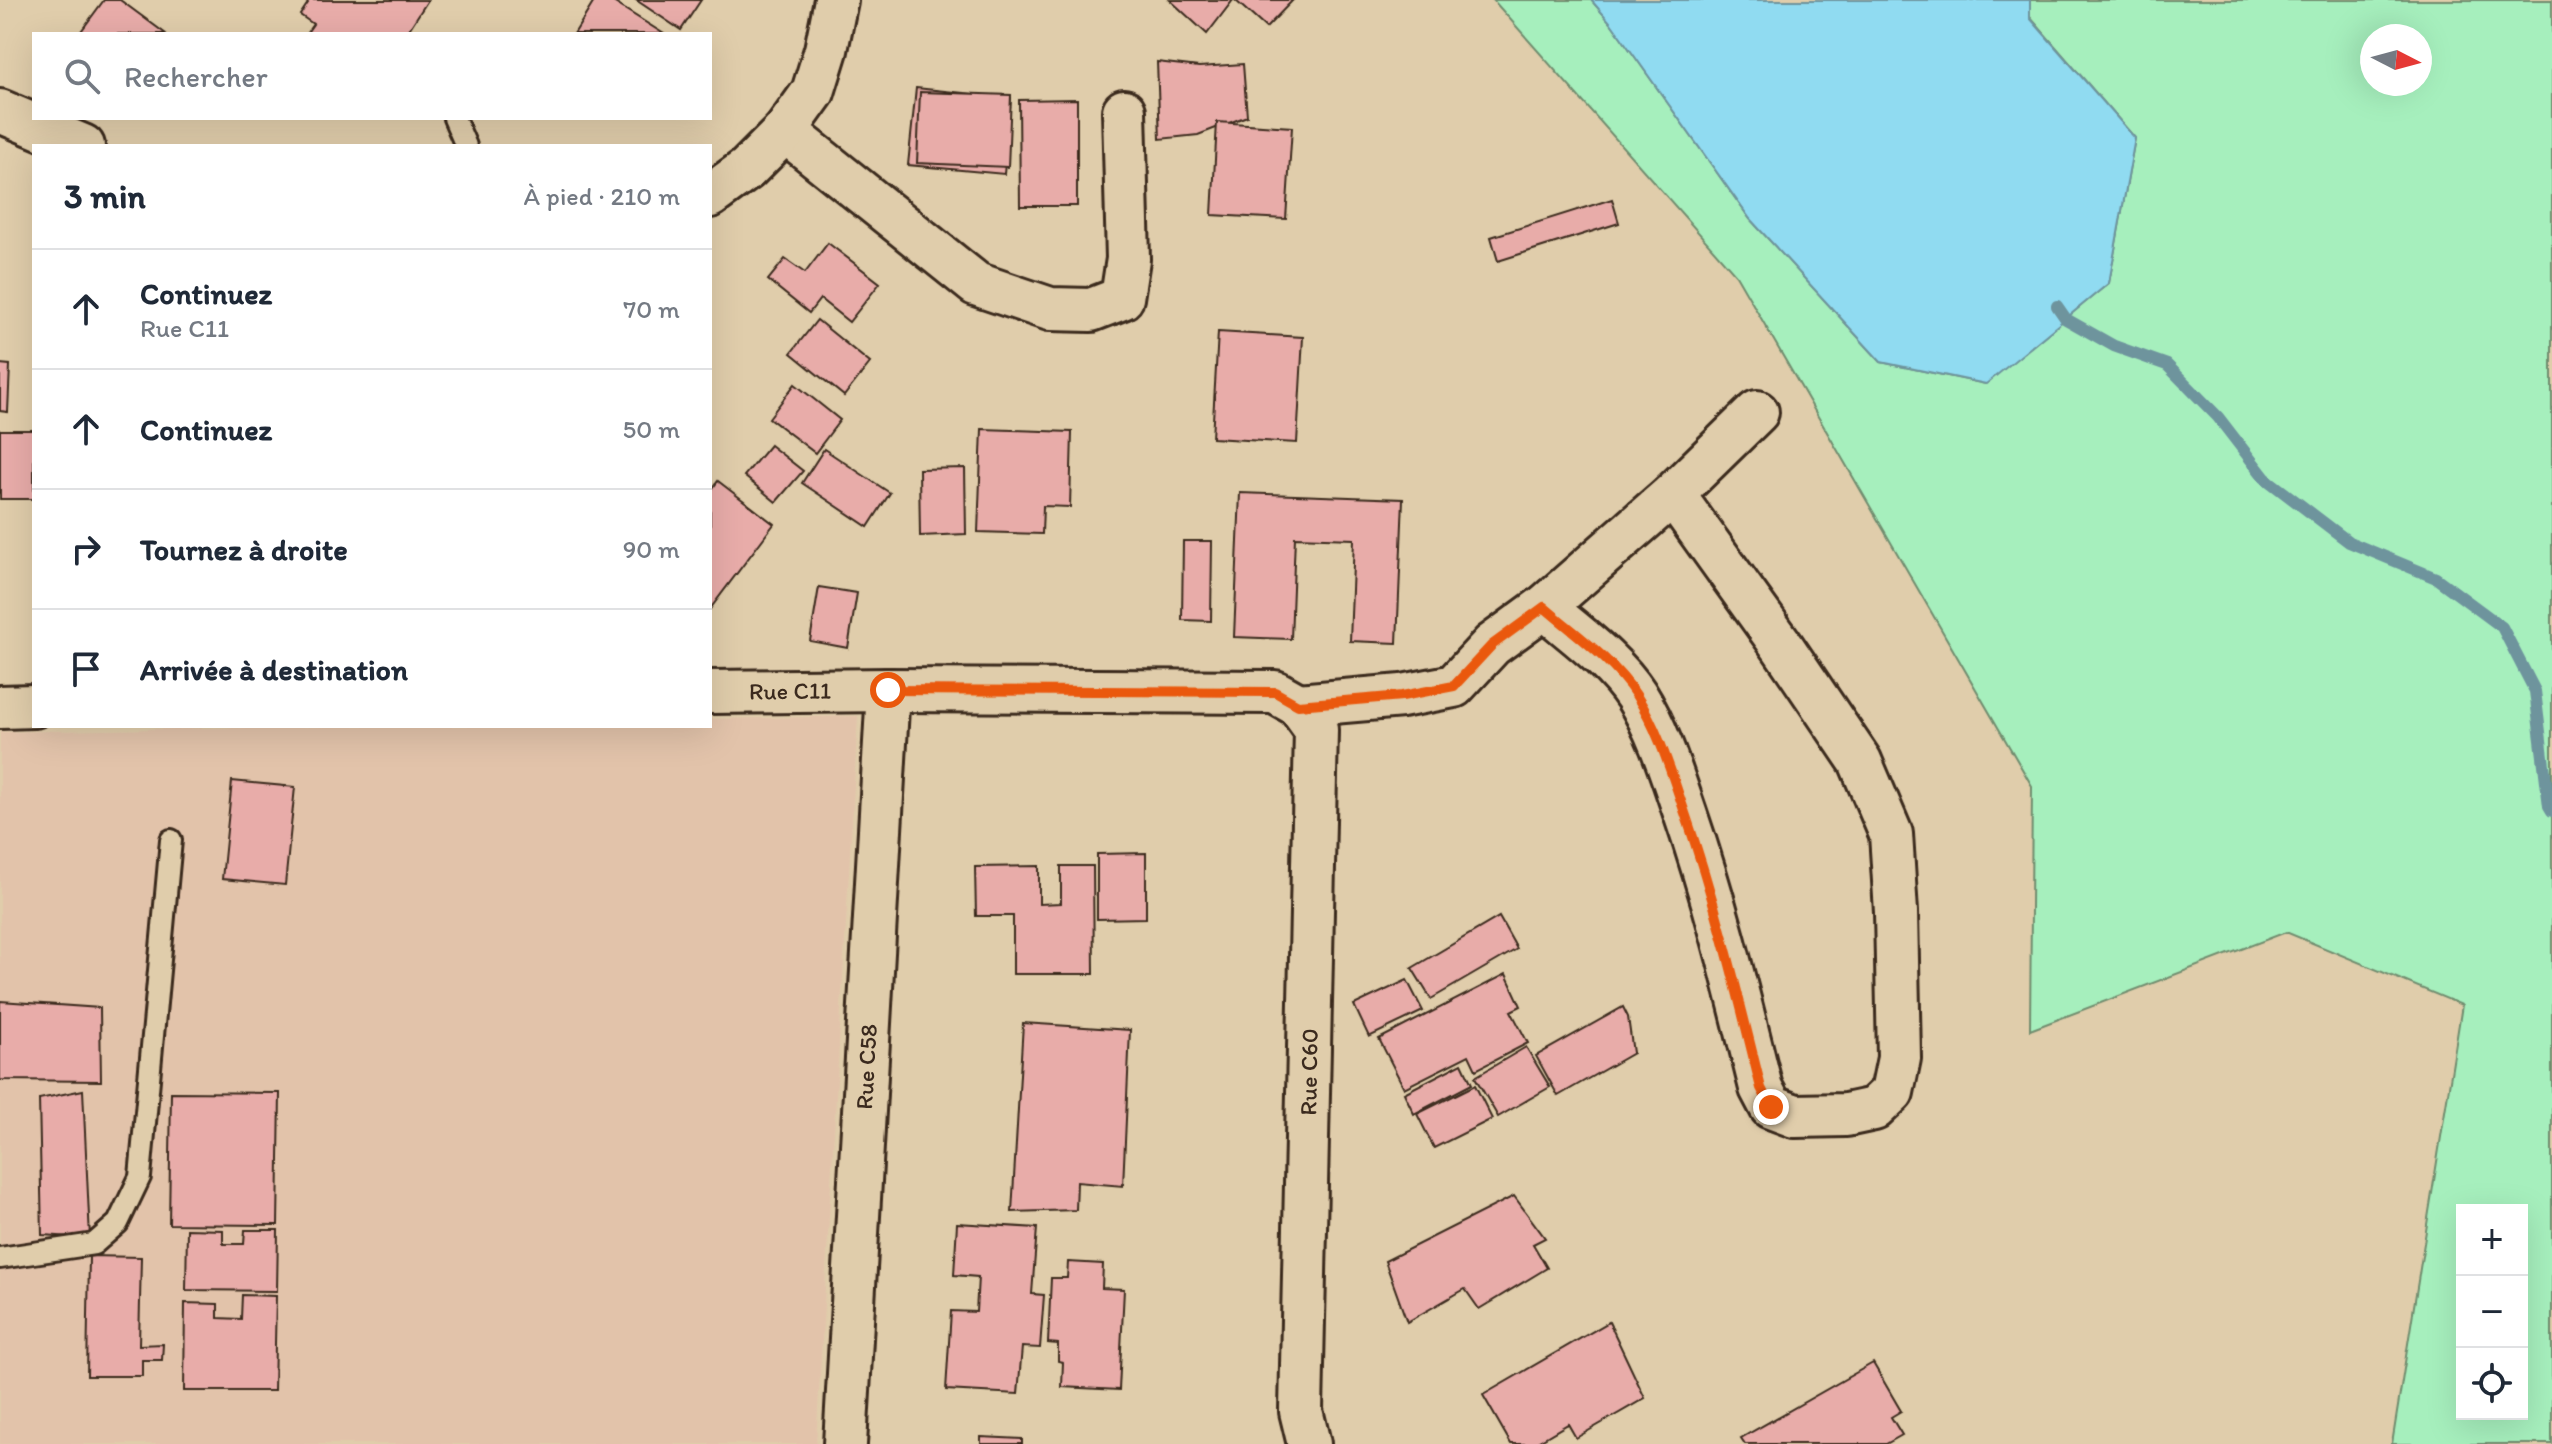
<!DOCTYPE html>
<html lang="fr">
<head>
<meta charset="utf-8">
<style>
	:root { --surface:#fff; --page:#f6f6f7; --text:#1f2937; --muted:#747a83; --line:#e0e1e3 }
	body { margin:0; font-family:Itim,sans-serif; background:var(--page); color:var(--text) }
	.controls { position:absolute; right:24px; bottom:24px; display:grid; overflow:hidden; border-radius:0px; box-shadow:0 8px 32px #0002 }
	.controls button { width:72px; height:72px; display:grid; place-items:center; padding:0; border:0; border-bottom:2px solid var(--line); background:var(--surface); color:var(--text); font:40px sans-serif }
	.compass { position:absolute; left:2360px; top:24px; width:72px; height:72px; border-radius:50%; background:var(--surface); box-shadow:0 8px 32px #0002; rotate:96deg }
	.stop { position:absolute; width:24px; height:24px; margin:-18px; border:6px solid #ea580c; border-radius:50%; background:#fff }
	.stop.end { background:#ea580c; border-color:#fff; box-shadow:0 2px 8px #0008 }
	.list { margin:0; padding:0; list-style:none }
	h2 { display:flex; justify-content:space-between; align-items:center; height:104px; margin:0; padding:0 32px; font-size:34px }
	h2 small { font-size:26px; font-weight:400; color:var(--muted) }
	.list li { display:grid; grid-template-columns:52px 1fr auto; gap:24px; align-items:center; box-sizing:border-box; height:120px; padding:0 32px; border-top:2px solid var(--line) }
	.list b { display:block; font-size:30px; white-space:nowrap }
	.list p { margin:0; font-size:26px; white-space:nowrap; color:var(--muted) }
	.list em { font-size:26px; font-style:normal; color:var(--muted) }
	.icon { flex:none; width:44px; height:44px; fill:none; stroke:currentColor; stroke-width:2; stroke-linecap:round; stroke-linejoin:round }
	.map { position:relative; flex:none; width:2552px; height:1444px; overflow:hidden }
	.search { position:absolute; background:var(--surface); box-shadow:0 8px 32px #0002; left:32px; top:32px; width:680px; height:88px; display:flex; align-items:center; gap:20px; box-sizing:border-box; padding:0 28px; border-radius:0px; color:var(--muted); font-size:30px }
	.panel { position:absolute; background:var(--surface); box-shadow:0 8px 32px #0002; left:32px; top:144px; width:680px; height:584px; border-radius:0px }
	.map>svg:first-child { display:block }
	.built { fill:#e2c3aa }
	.green { fill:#a6efbd; stroke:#708c6e; stroke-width:2; fill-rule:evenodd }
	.water { fill:#90dbf1; stroke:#6e949d; stroke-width:2 }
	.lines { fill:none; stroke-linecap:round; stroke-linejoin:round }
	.stream { stroke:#6e949d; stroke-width:12 }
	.building { fill:#e8aca9; stroke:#3b2a1e; stroke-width:2 }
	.service-casing { stroke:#3b2a1e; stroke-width:26 }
	.minor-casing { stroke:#3b2a1e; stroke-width:48 }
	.service { stroke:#e0cdab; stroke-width:20 }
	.minor { stroke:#e0cdab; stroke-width:42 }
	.route { stroke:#ea580c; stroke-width:10 }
	.labels { text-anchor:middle; stroke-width:6; stroke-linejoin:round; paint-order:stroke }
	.street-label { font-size:24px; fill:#3b2a1e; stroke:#e0cdab }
</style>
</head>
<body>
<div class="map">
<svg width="2552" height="1444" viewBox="0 0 2552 1444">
	<rect width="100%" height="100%" fill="#e0cdab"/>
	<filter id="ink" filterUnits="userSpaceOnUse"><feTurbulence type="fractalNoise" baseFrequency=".0125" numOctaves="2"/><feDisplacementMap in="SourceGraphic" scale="16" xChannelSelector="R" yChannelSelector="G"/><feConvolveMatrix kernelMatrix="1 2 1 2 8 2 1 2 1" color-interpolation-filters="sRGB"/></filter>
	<g filter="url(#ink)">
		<polygon class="built" points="858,716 816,1444 0,1444 0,732 326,726 710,726 710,719"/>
		<path class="green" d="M1493,0H1591L1611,23L1750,219L1881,362L1985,384L2109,283L2135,138L2030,17V0H2552V1444H2392L2462,1005L2286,932L2030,1030L2032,786L1736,275ZM2372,36H2420V84H2372ZM2462,1210H2522V1414H2462Z"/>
		<polygon class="water" points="1591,0 2030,0 2030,18 2135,138 2109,283 1986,384 1881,362 1750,219 1611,23"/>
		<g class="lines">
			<polyline class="stream" points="2057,306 2066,319 2114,346 2167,365 2218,417 2265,478 2349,542 2436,578 2502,627 2535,691 2549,806 2552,811"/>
		</g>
		<g class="building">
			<polygon points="104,0 120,0 166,34 79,34"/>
			<polygon points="304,0 428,0 406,34 306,34 313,24 300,15 308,3"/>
			<polygon points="595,0 610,0 664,34 574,34"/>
			<polygon points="636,0 701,0 681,30"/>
			<polygon points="1170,0 1233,0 1207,34"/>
			<polygon points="1235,0 1293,0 1266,28"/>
			<polygon points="1157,62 1199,67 1243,64 1247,116 1198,135 1160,139"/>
			<polygon points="916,88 1011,98 1004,174 908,165"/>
			<polygon points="920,92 1011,95 1008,167 917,163"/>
			<polygon points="1077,99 1077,206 1020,206 1019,100"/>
			<polygon points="1217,122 1292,127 1286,219 1212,215"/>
			<polygon points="1612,199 1619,223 1498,261 1491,237"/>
			<polygon points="828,243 880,283 849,322 820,299 809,313 768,280 785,259 805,273"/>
			<polygon points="817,320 870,363 844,396 791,353"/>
			<polygon points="1218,332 1303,337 1297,443 1212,438"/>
			<polygon points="0,364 10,365 8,412 0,411"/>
			<polygon points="795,384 840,420 815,453 769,418"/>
			<polygon points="982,429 1072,432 1070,507 1043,506 1042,534 978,532"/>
			<rect x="0" y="430" width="34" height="69"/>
			<polygon points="770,445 803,471 776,502 744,476"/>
			<polygon points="824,449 890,493 868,527 802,483"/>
			<polygon points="965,468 966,534 920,536 919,469"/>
			<polygon points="718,481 774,524 710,609 710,492"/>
			<polygon points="1240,493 1403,499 1397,643 1350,641 1354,539 1295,537 1291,639 1234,637"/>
			<polygon points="1183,541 1212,541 1211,621 1182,620"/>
			<polygon points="819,587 857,593 848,648 810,641"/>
			<polygon points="232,781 295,787 285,885 222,879"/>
			<polygon points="1146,853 1146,918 1097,919 1097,854"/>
			<polygon points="1039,866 1039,904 1061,903 1061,866 1093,866 1094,974 1013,974 1013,916 976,916 975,867"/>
			<polygon points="1499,917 1517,949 1431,999 1412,968"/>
			<polygon points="1506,974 1521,1006 1511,1011 1528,1043 1476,1070 1469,1055 1404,1088 1379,1039"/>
			<polygon points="1407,980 1423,1011 1369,1037 1354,1005"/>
			<polygon points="0,1001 100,1008 101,1081 0,1080"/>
			<polygon points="1623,1007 1628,1017 1633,1053 1558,1096 1536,1056"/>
			<polygon points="1023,1023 1130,1030 1123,1186 1077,1182 1076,1210 1012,1212"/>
			<polygon points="1526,1047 1550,1087 1498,1117 1475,1077"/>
			<polygon points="1462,1063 1472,1084 1414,1114 1404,1093"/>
			<polygon points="1475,1085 1492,1119 1434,1148 1417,1114"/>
			<polygon points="83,1090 90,1238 42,1235 39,1099"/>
			<polygon points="171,1092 280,1093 278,1225 169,1224"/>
			<polygon points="1514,1196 1545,1238 1533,1244 1547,1268 1479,1309 1465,1289 1407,1322 1385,1261"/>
			<polygon points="957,1223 1037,1228 1032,1294 1044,1295 1040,1348 1022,1347 1018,1394 946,1390 951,1311 976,1312 978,1277 954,1275"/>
			<polygon points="187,1229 223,1230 223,1244 244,1244 245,1230 278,1230 277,1291 186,1290"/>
			<polygon points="89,1256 141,1257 139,1345 163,1344 162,1360 142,1360 142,1376 87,1376"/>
			<polygon points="1068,1262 1103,1264 1102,1288 1124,1289 1119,1390 1062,1387 1063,1362 1058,1361 1058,1344 1048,1343 1051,1278 1067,1278"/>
			<polygon points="242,1295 276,1296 274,1391 184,1391 185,1303 218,1304 218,1318 241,1319"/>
			<polygon points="1609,1322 1645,1398 1576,1438 1568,1424 1534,1444 1511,1444 1483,1395"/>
			<polygon points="1873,1363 1901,1411 1891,1417 1902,1435 1886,1444 1745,1444 1741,1438"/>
			<polygon points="981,1437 1022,1439 1022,1444 981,1444"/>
		</g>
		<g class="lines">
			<g class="service-casing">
				<g id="service">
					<polyline points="454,118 466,146"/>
					<polyline points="0,1258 94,1244 118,1223 140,1177 171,840"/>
				</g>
			</g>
			<g class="minor-casing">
				<g id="minor">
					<polyline points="0,111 83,146"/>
					<polyline points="785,131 976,284 1050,309 1091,310 1122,298 1128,259 1124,111"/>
					<polyline points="710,196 747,169 785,131 813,92 826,50 836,0"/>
					<path d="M1544,607C1575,634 1613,660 1636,695C1659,732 1671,772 1685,813C1716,903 1738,995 1761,1088L1771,1107L1795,1116L1846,1115L1874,1109L1892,1092L1899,1058L1896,912L1891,834L1860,761L1782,646L1673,494"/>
					<path id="s1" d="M710,692L888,690L1275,692L1298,705L1316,730L1301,1411L1309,1444"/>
					<polyline points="1298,705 1402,696 1454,686 1492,645 1544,607 1673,494 1757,412"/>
					<polyline points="0,707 34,706"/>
					<path id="s2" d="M845,1444L888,690"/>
				</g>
			</g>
			<use href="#service" class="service"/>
			<use href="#minor" class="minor"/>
		</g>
	</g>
	<g class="lines" filter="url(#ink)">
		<path class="route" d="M888,690L1275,692L1298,705L1402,696L1454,686L1492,645L1544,607C1575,634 1613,660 1636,695C1659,731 1671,772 1685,813C1716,903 1738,995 1761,1088L1771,1107"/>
	</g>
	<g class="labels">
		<g class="street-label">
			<text dy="8" stroke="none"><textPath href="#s1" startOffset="80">Rue C11</textPath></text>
			<text dy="8" stroke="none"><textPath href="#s2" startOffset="378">Rue C58</textPath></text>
			<text transform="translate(1309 1072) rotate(-89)" y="8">Rue C60</text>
		</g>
	</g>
</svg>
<div class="controls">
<button>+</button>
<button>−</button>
<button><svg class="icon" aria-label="locate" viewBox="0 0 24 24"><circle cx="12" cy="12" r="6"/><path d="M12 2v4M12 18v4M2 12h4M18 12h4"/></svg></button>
</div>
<svg class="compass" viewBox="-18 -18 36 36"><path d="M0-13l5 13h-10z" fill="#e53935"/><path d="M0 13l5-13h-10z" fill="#747a83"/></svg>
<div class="stop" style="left:888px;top:690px"></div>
<div class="stop end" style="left:1771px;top:1107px"></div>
<div class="search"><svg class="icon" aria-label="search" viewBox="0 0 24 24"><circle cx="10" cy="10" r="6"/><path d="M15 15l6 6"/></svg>Rechercher</div>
<section class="panel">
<h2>3 min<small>À pied · 210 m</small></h2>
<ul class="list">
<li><svg class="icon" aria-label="ahead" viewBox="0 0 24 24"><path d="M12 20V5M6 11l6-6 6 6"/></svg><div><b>Continuez</b><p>Rue C11</p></div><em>70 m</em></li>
<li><svg class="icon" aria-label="ahead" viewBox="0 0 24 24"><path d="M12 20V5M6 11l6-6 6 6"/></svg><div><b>Continuez</b></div><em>50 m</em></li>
<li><svg class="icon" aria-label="right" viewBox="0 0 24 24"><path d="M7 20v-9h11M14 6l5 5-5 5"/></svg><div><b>Tournez à droite</b></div><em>90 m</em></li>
<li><svg class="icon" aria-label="arrive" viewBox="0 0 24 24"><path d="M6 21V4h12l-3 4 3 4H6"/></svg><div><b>Arrivée à destination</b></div></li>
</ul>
</section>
</div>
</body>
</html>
